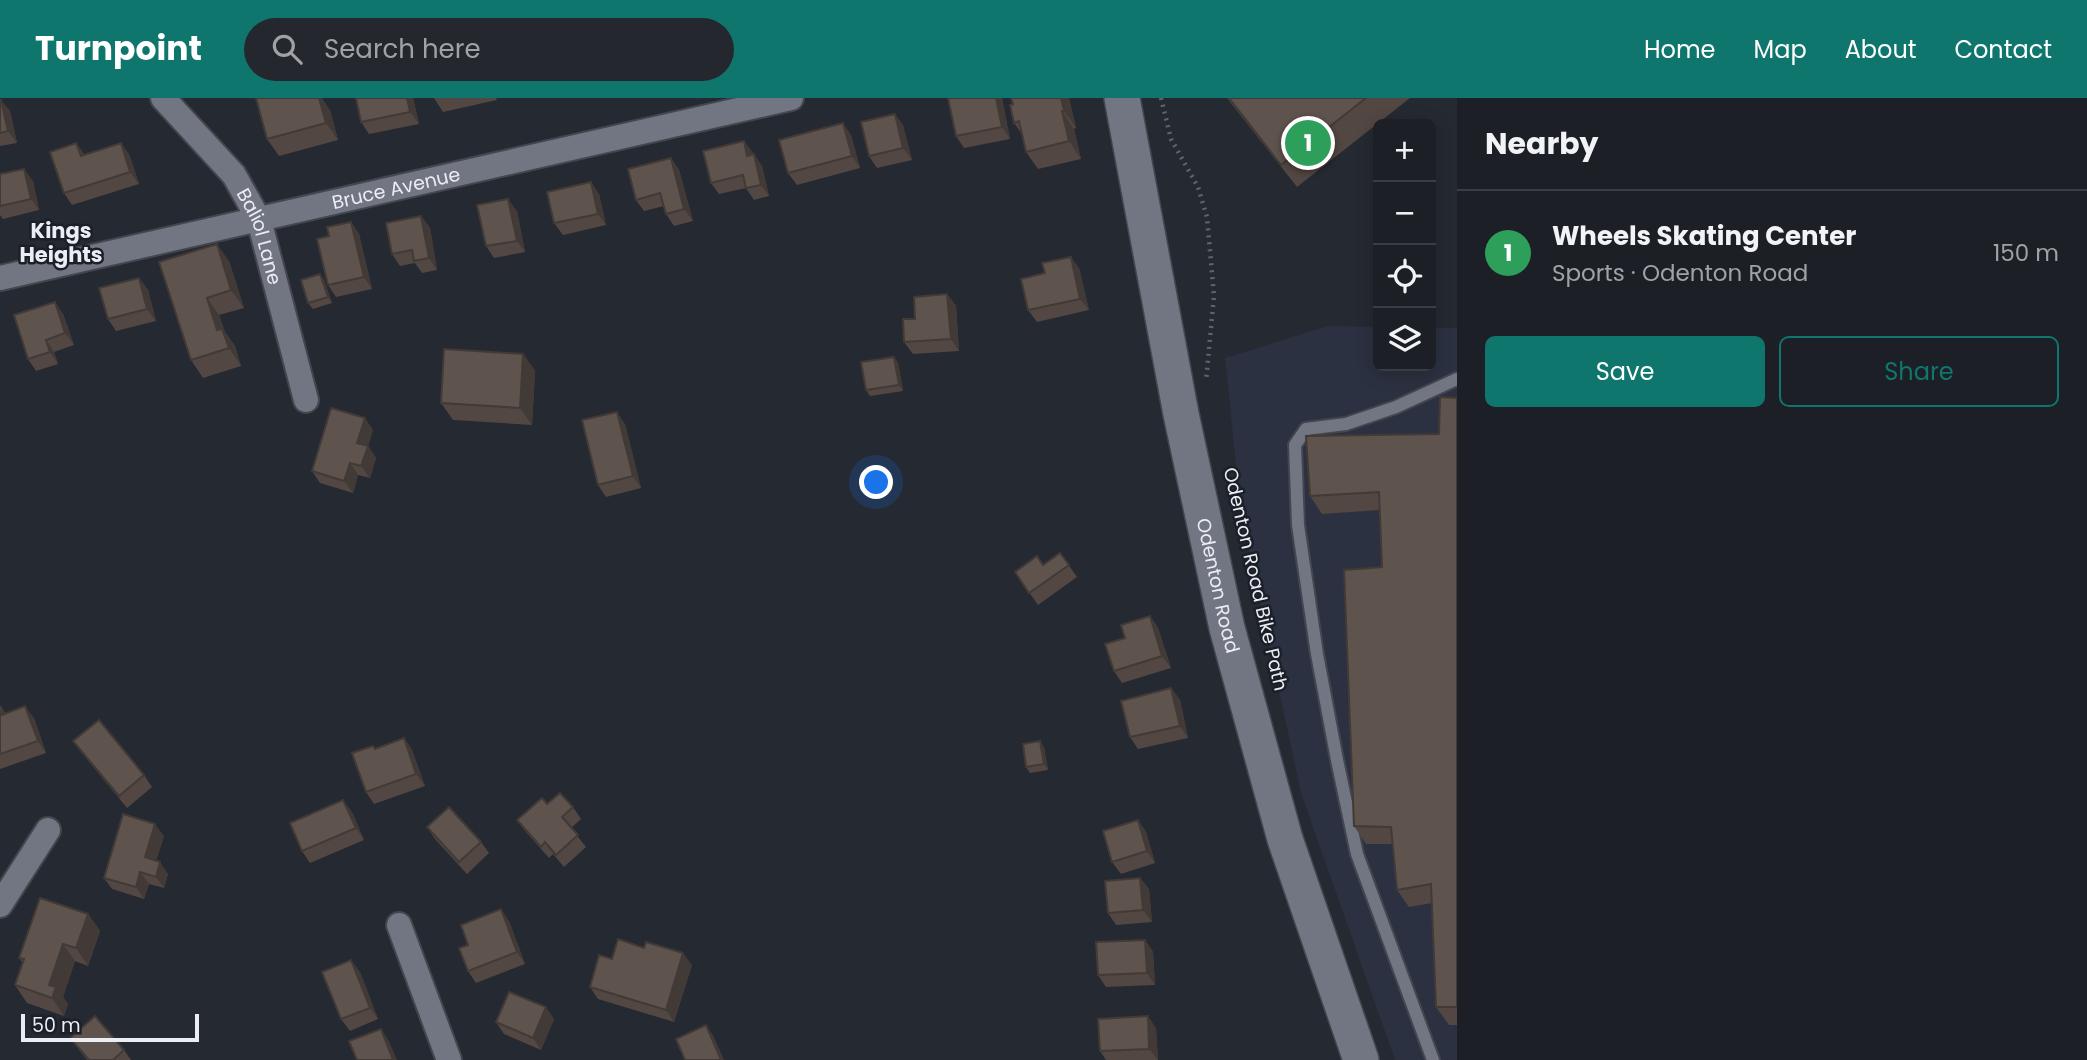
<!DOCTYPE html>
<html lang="en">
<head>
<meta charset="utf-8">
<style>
	:root { --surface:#1c1f26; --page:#25272e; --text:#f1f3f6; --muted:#a0a2a7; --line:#3a3d43; --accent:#0f766e }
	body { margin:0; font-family:Poppins,sans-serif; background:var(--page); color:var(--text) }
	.controls { position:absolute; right:21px; top:21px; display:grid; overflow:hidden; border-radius:10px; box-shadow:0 4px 18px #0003 }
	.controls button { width:63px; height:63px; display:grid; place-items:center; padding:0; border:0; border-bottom:2px solid var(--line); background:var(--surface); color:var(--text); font:35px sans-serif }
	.scale { position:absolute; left:21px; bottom:18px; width:178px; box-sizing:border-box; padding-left:7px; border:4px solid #ebedf4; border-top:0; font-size:19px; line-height:24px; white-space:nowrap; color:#ebedf4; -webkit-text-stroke:5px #1b1f28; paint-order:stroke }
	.you { position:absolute; left:877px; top:385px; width:24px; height:24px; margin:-18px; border:5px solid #fff; border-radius:50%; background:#1a73e8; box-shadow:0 0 0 10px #1a73e833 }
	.badge { display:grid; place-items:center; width:46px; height:46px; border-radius:50%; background:var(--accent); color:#fff; font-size:23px; font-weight:700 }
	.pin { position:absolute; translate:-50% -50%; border:4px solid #fff; box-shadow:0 2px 7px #0006 }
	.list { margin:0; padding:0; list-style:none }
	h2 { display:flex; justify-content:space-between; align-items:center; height:91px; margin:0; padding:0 28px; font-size:30px }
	h2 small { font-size:23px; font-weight:400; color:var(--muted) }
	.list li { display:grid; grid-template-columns:46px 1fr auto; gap:21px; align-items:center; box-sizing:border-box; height:126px; padding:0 28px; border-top:2px solid var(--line) }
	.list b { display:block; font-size:26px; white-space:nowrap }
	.list p { margin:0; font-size:23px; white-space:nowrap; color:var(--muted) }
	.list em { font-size:23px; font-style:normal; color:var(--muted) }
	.actions { display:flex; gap:14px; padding:21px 28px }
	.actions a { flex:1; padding:16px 0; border:2px solid var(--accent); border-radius:10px; text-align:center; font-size:24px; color:var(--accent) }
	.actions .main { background:var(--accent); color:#fff }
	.icon { flex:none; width:38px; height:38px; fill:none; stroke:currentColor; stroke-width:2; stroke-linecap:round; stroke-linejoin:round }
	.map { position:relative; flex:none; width:1457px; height:962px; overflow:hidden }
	header { display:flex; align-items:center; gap:42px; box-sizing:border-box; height:98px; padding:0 35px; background:var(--accent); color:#fff }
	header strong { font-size:33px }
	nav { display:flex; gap:38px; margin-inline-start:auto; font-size:24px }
	.search { width:490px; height:63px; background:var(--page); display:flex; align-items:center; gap:18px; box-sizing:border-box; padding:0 24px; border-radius:38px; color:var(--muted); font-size:26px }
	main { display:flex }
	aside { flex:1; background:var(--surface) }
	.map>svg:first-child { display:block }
	.built { fill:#2b3140 }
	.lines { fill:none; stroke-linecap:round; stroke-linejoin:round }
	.lane-casing { stroke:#43464e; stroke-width:16 }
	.street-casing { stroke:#43464e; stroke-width:28 }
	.secondary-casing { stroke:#43464e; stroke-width:38 }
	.path { stroke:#61646d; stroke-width:4.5; stroke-dasharray:2 5; stroke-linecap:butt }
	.lane { stroke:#727682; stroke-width:12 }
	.street { stroke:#727682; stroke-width:24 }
	.secondary { stroke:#727682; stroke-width:35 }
	.wall { fill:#524742 }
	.shaded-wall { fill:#423a36 }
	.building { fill:#5f534d; stroke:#423a36; stroke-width:2 }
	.labels { text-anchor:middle; stroke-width:5; stroke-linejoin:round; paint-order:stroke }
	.street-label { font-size:19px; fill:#ebedf4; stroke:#1b1f28 }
	.neighbourhood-label { font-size:21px; font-weight:bold; fill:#ebedf4; stroke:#1b1f28 }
</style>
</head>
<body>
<header>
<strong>Turnpoint</strong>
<div class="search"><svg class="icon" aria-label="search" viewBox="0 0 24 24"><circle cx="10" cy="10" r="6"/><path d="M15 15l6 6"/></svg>Search here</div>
<nav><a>Home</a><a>Map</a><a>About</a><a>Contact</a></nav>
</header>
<main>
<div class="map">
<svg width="1457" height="962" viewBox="0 0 1457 962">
	<rect width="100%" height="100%" fill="#252932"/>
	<polygon class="built" points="1328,228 1378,229 1378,268 1431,268 1431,230 1457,230 1457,962 1395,962 1301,695 1241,414 1225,260"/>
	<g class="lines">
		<g class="lane-casing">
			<polyline id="lane" points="1433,962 1357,756 1337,662 1317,556 1298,427 1295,347 1306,331 1346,326 1396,309 1457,281"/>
		</g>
		<g class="street-casing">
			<g id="street">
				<path id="s1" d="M163,0L234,77L259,122L306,302"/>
				<path id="s2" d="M0,180L791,0"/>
				<polyline points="0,807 48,732"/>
				<polyline points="399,827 449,962"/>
			</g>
		</g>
		<g class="secondary-casing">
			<g id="secondary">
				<path id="s3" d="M1122,0L1181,316L1227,530L1285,741L1361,962"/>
			</g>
		</g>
		<polyline class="path" points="1161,0 1171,41 1198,89 1207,119 1214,198 1206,283"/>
		<use href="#lane" class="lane"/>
		<use href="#street" class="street"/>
		<use href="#secondary" class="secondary"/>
	</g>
	<g class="wall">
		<polygon points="356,0 413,0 419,26 369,36 361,24"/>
		<polygon points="434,0 496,0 497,2 443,14"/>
		<polygon points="948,0 1002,0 1010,41 964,50 956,38"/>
		<polygon points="1069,0 1076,30 1074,31 1081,61 1038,71 1026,54 1022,36 1014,25"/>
		<polygon points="1227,0 1410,0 1297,89"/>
		<polygon points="0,2 10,13 17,45 0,48"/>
		<polygon points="330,12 338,42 279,58 267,41"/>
		<polygon points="903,27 912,62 877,70 869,58"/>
		<polygon points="851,37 860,70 797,87 788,75"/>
		<polygon points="744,43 762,68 769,98 754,102 746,90 719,96 711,85"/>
		<polygon points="76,45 84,56 129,56 139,86 72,107 64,95"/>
		<polygon points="671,60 679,72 693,123 674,128 666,116 664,108 644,113 636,102"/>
		<polygon points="0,76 33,83 39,112 3,121 0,117"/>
		<polygon points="599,96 606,127 563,137 554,125"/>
		<polygon points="517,113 525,154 494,160 486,148"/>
		<polygon points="421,118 430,130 437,172 422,175 415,165 400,168 392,156"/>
		<polygon points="351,124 359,136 372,191 336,199 328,187 329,138"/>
		<polygon points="229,163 244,210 219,217 225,234 235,248 241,268 203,280 191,262 159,164"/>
		<polygon points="1079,170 1089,212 1037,224 1028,212"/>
		<polygon points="320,176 324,182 332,205 313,211 308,205"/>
		<polygon points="139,180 148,192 156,223 116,233 108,221"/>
		<polygon points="947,196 956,208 959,253 913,256 904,244 915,221"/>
		<polygon points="63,216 74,247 54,254 58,266 36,273 28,261"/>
		<polygon points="523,256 535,273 532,327 453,322 441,305"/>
		<polygon points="894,259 898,265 903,293 870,298 866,292"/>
		<polygon points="1457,300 1457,927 1449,927 1436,909 1432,805 1409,809 1397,792 1393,746 1366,746 1354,728 1382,469 1380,412 1322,416 1310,398 1439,336"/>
		<polygon points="625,326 641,390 606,399 598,387"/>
		<polygon points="373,332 368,348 376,360 370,380 358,377 353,395 320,385 312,373"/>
		<polygon points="1060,455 1077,479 1038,507 1015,474 1043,467"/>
		<polygon points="1150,518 1158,530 1171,570 1122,585 1114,573 1125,540"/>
		<polygon points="1171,590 1180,602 1188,640 1138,651 1130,639"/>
		<polygon points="0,607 6,616 34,620 46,655 0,671"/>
		<polygon points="404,640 412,652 425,688 374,706 366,694 375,650"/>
		<polygon points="73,643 144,677 152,689 127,710 82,655"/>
		<polygon points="1044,649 1048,672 1030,675 1026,669"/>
		<polygon points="547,706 573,709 581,721 571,730 586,749 564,769 553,756 549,760 526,734 517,722"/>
		<polygon points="352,714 364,742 310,765 302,753"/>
		<polygon points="1138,722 1146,734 1155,765 1121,776 1112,764"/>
		<polygon points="427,729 481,744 489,755 467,776 435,741"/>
		<polygon points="164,738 156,763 168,776 164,790 149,786 144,801 112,791 104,780"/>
		<polygon points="1140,780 1149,791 1152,824 1116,827 1108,815"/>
		<polygon points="88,816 100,833 88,868 75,863 63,899 68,906 64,918 27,905 15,887 23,865 19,860"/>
		<polygon points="509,823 525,866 476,885 468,873 468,847"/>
		<polygon points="1145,842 1153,854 1155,887 1106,889 1098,877"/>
		<polygon points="612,861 692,867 674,924 598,901 590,889"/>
		<polygon points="360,874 378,921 350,933 341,921"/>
		<polygon points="554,921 541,952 504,936 496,924"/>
		<polygon points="1156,930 1158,962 1106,962 1100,953"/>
		<polygon points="70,940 124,952 131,962 87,962"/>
	</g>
	<g class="shaded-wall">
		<polygon points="319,0 322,0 330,12 338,42 326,25"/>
		<polygon points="407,0 413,0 419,26 410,14"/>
		<polygon points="996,0 1002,0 1010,41 1002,29"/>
		<polygon points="1061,0 1069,0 1076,30 1064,13"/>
		<polygon points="1,2 10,13 17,45 8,33"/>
		<polygon points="1062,13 1074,31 1081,61 1069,43"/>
		<polygon points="895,16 903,27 912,62 903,50"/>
		<polygon points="843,25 851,37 860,70 852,58"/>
		<polygon points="744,43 753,55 756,70 747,58"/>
		<polygon points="76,45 85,57 81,58"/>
		<polygon points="121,45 129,56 139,86 130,74"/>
		<polygon points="754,56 762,68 769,98 761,87"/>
		<polygon points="671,60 679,72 693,123 684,111"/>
		<polygon points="24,71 33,83 39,112 31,101"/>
		<polygon points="591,84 599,96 606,127 598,116"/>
		<polygon points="508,101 517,113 525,154 517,143"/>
		<polygon points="421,118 430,130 437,172 429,160"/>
		<polygon points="351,124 359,136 372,191 364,179"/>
		<polygon points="217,146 229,163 244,210 231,192"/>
		<polygon points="1071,159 1079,170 1089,212 1080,201"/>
		<polygon points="320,176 324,182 332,205 328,199"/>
		<polygon points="139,180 148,192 156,223 147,211"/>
		<polygon points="947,196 956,208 959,253 951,241"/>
		<polygon points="207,200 219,217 225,234 235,248 241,268 217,232"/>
		<polygon points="55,204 63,216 74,247 65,235"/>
		<polygon points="46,242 54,254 58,266 50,254"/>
		<polygon points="523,256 535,273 532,327 520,310"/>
		<polygon points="894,259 898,265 903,293 899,287"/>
		<polygon points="617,314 625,326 641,390 633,378"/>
		<polygon points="365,320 373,332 368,348 376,360 370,380 361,368 357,345"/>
		<polygon points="350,365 358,377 353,395 344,383"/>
		<polygon points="1150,518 1158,530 1171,570 1162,558"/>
		<polygon points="1171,590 1180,602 1188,640 1180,628"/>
		<polygon points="0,607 5,615 10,629 2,617"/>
		<polygon points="25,608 34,620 46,655 38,643"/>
		<polygon points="404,640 412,652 425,688 416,676"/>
		<polygon points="1040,643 1044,649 1048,672 1044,666"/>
		<polygon points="343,702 352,714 364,742 356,730"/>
		<polygon points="1138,722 1146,734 1155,765 1147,753"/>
		<polygon points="155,726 164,738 153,771 145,759"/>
		<polygon points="160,764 168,776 164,790 156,779"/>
		<polygon points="140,774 149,786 144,801 136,789"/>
		<polygon points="1140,780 1149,791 1152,824 1143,812"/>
		<polygon points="501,811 509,823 525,866 517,854"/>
		<polygon points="88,816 100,833 88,868 76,850"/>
		<polygon points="1145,842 1153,854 1155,887 1147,875"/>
		<polygon points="63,846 75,863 63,899 68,906 64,918 52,900 49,887"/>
		<polygon points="683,855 692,867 674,924 666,912"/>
		<polygon points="351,862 360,874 378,921 370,910"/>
		<polygon points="546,909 554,921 541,952 533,940"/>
		<polygon points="1148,918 1156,930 1158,962 1149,951"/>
		<polygon points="706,927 714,939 724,962 721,962"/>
		<polygon points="381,931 389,943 397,962 393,962"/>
	</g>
	<g class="building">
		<polygon points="256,0 319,0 326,25 267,41"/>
		<polygon points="356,0 407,0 410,14 361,24"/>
		<polygon points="948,0 996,0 1002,29 956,38"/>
		<polygon points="1011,0 1061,0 1064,13 1062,13 1069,43 1026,54 1019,23 1014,25 1010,7 1013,6"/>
		<polygon points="1229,0 1366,0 1281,67"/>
		<polygon points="0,2 1,2 8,33 0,35"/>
		<polygon points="895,16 903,50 869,58 861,24"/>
		<polygon points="843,25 852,58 788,75 779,42"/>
		<polygon points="744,43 747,58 754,56 761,87 746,90 743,77 711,85 703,53"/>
		<polygon points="76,45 81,58 121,45 130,74 64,95 50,54"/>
		<polygon points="671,60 684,111 666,116 660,95 636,102 628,71"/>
		<polygon points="24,71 31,101 0,108 0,76"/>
		<polygon points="591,84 598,116 554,125 547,94"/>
		<polygon points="508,101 517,143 486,148 477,107"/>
		<polygon points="421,118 429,160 414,163 412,152 392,156 386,125"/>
		<polygon points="351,124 364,179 328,187 317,141 329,138 327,129"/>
		<polygon points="217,146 231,192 207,200 217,232 222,231 229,250 191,262 159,164"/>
		<polygon points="1071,159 1080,201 1028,212 1021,181 1045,175 1042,165"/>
		<polygon points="320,176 328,199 308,205 301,182"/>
		<polygon points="139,180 147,211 108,221 99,190"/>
		<polygon points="947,196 951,241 904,244 903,221 915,221 914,199"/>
		<polygon points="55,204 65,235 46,242 50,254 28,261 14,217"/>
		<polygon points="444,251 523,256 520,310 441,305"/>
		<polygon points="894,259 899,287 866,292 861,264"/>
		<polygon points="1440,299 1457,300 1457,909 1436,909 1431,786 1397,792 1391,729 1354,728 1344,472 1382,469 1379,394 1310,398 1306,338 1439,336"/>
		<polygon points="331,310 365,320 357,345 368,348 361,368 350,365 344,383 312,373"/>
		<polygon points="617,314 633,378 598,387 582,322"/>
		<polygon points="1060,455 1069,467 1029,495 1015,474 1037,458 1043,467"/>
		<polygon points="1150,518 1162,558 1114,573 1105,546 1125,540 1121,527"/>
		<polygon points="1171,590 1180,628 1130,639 1121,603"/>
		<polygon points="25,608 38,643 0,656 0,612 2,617"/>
		<polygon points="99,622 144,677 119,698 73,643"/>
		<polygon points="404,640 416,676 366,694 352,655 373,648 375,651"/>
		<polygon points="1040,643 1044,666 1026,669 1023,646"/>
		<polygon points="560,695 573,709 562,719 578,737 556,757 545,744 541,749 517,722 542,700 547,706"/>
		<polygon points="343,702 356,730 302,753 290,725"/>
		<polygon points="449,709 481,744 459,764 427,729"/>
		<polygon points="123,716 155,726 145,759 160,764 156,779 140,774 136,789 104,780"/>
		<polygon points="1138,722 1147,753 1112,764 1103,733"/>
		<polygon points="1140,780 1143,812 1108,815 1105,783"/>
		<polygon points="40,800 88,816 76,850 63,846 49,887 56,889 52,900 15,887 24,861 19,860"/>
		<polygon points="501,811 517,854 468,873 459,850 468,847 461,827"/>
		<polygon points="618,841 644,850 646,844 683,855 666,912 590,889 599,857 612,861"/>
		<polygon points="1145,842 1147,875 1098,877 1096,844"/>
		<polygon points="351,862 370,910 341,921 322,874"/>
		<polygon points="509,894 546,909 533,940 496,924"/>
		<polygon points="95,918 124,952 113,962 89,962 70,940"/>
		<polygon points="1148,918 1149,951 1100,953 1098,921"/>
		<polygon points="706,927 721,962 685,962 676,941"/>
		<polygon points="381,931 393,962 357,962 349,943"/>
	</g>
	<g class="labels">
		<g class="street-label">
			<text dy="7" stroke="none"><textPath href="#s2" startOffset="406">Bruce Avenue</textPath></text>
			<text dy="7" stroke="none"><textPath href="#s1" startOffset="172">Baliol Lane</textPath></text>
			<text transform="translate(1256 481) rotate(77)" y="7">Odenton Road Bike Path</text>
			<text dy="7" stroke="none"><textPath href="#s3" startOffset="497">Odenton Road</textPath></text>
		</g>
		<g class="neighbourhood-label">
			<text x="61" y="140">Kings<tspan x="61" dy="24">Heights</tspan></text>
		</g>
	</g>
</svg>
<div class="controls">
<button>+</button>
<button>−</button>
<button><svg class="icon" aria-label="locate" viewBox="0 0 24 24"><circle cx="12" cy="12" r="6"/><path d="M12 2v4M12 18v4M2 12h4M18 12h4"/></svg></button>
<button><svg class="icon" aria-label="layers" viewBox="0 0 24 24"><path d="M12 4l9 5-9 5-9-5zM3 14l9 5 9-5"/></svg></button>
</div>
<div class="scale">50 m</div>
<div class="you"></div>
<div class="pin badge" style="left:1308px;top:45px;background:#2e9e5b">1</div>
</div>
<aside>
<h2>Nearby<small></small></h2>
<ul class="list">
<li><span class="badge" style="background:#2e9e5b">1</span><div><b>Wheels Skating Center</b><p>Sports · Odenton Road</p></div><em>150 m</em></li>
</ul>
<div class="actions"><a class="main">Save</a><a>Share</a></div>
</aside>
</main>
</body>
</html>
